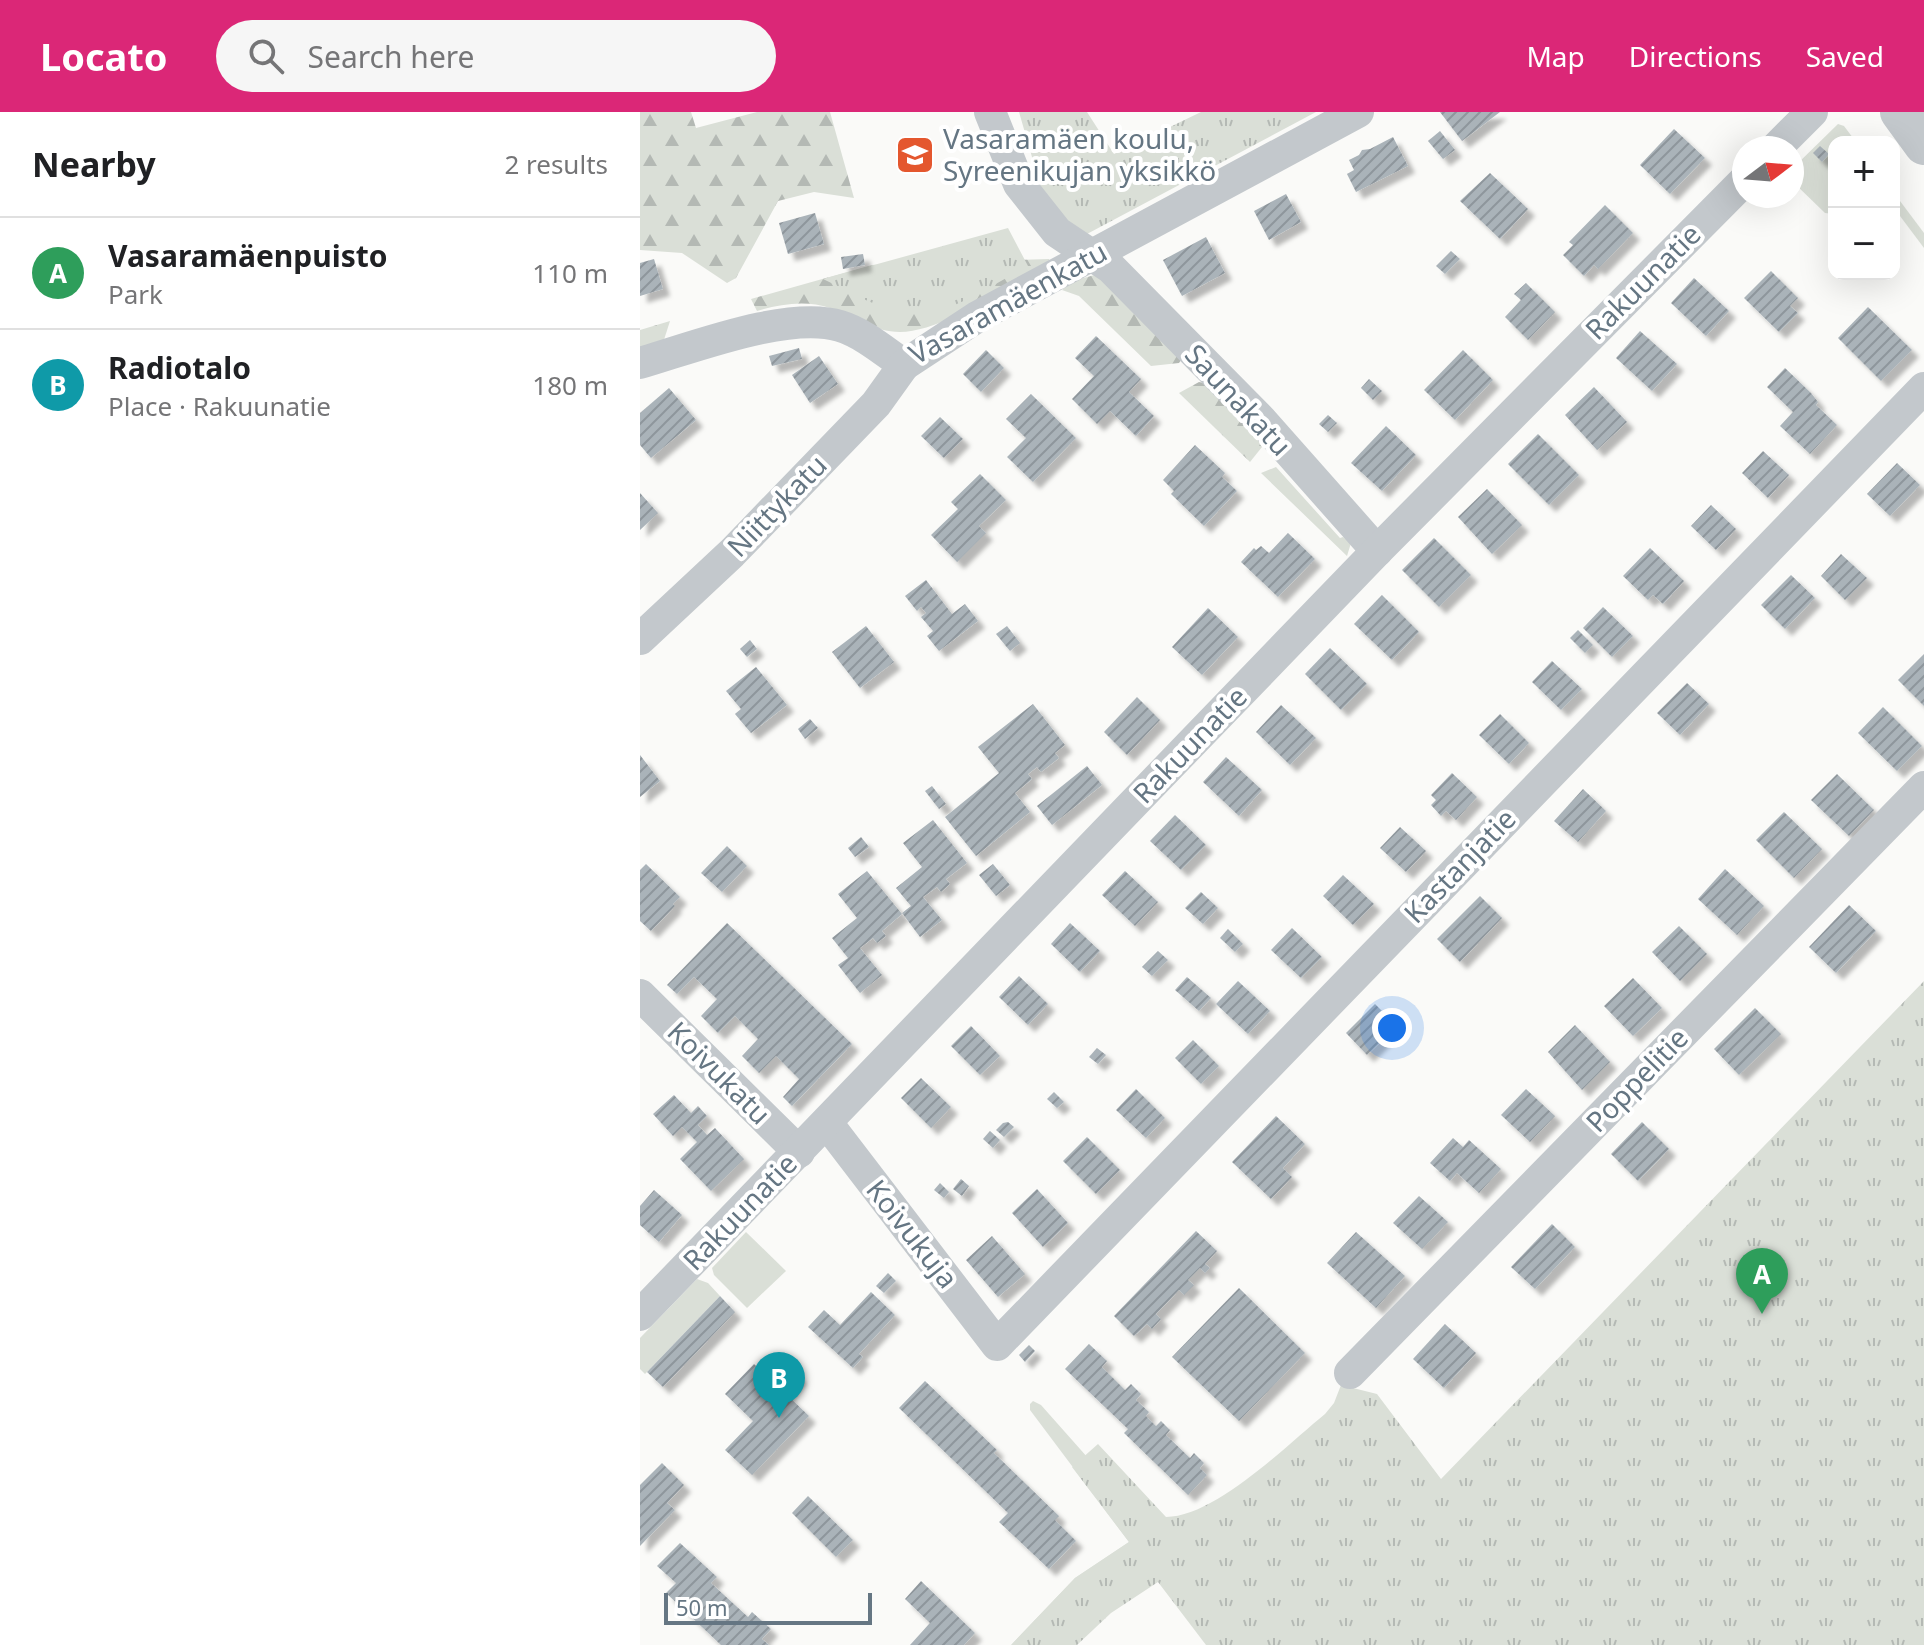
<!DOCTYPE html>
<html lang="en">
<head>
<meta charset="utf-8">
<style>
	:root { --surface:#fff; --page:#f6f6f6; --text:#202124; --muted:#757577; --line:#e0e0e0; --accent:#db2777 }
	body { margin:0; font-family:"Noto Sans",sans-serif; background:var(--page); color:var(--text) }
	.controls { position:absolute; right:24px; top:24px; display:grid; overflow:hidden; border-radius:16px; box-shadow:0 8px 32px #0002 }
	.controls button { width:72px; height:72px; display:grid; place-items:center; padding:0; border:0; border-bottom:2px solid var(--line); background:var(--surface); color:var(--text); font:40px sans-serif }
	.compass { position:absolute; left:1092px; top:24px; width:72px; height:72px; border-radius:50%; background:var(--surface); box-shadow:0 8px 32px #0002; rotate:74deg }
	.scale { position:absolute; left:24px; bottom:20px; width:208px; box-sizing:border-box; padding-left:8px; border:4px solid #657683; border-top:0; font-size:22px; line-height:28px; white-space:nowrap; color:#657683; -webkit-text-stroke:6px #fff; paint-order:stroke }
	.you { position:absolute; left:752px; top:916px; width:28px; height:28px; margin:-20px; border:6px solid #fff; border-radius:50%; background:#1a73e8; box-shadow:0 0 0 12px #1a73e833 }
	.badge { display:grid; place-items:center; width:52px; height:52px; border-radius:50%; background:var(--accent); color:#fff; font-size:26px; font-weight:700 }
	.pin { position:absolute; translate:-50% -66px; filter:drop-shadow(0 2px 4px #0008) }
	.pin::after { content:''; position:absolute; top:42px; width:28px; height:24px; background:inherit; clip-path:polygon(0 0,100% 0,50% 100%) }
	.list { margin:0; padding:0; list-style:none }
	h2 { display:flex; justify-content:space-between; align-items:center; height:104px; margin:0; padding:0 32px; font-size:34px }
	h2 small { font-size:26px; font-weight:400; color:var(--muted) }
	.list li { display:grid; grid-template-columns:52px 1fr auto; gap:24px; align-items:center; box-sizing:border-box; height:112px; padding:0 32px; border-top:2px solid var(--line) }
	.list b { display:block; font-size:30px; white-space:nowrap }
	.list p { margin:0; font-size:26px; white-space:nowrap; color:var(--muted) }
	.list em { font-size:26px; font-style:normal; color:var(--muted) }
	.icon { flex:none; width:44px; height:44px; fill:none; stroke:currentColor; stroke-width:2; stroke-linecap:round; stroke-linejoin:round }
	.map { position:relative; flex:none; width:1284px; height:1533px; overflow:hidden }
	header { display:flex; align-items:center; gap:48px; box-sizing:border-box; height:112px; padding:0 40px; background:var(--accent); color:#fff }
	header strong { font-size:38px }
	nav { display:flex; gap:44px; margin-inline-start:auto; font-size:28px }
	.search { width:560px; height:72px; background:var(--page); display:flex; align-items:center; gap:20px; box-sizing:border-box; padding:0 28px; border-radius:44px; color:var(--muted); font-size:30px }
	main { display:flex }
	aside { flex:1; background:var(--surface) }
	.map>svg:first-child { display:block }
	.green { fill:#dadfd7 }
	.forest { fill:url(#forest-firs) }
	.park { fill:url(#park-tufts) }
	.building { fill:url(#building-hatch); filter:url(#shadow) }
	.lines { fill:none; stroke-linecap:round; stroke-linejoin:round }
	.minor { stroke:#c3c8cc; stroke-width:32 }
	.tertiary { stroke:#c3c8cc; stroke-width:40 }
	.labels { text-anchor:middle; stroke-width:8; stroke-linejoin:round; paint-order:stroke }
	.poi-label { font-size:28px; fill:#657683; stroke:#fff; text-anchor:start }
	.street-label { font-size:28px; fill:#657683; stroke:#fff }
</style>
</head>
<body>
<header>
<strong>Locato</strong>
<div class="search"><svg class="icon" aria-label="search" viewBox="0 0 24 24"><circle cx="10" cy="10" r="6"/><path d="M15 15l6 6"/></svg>Search here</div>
<nav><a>Map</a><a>Directions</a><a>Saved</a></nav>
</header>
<main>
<aside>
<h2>Nearby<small>2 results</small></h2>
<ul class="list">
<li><span class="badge" style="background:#2e9e5b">A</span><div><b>Vasaramäenpuisto</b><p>Park</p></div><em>110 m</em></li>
<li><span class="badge" style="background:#0f9aa8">B</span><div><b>Radiotalo</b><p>Place · Rakuunatie</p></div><em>180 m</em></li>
</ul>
</aside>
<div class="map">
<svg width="1284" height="1533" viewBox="0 0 1284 1533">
	<defs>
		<pattern id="forest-firs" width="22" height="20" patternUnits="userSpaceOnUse" patternTransform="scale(2)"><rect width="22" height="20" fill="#dadfd7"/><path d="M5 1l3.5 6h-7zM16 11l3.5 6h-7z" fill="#b4b9b4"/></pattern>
		<pattern id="park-tufts" width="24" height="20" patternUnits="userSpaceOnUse" patternTransform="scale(2)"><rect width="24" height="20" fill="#dadfd7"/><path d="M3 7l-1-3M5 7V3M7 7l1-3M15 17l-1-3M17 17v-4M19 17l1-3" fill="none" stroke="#b4b9b4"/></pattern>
		<pattern id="building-hatch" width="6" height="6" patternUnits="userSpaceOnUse" patternTransform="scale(2)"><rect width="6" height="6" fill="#aab3b9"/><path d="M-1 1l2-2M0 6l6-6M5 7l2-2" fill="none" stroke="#8e969c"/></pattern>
		<filter id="shadow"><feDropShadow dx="7" dy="7" stdDeviation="2" flood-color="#0004"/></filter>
	</defs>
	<rect width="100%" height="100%" fill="#fafaf8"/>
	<g class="green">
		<polygon points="1198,12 1204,14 1216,30 1194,30 1194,102 1185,101 1152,69 1152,57"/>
		<polygon points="1254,81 1284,121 1284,136 1254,96"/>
		<polygon points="636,355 700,426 703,425 711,431 707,444 621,361"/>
		<polygon points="106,1120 146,1159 107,1196 74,1163 72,1156"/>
		<polygon points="57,1167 68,1171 80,1184 5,1262 0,1257 0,1226"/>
		<polygon points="393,1289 401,1293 511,1417 371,1533 435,1466 489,1430 390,1298 390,1292"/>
	</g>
	<g class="forest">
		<polygon points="0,0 51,0 56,16 117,0 190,0 214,86 174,80 138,89 96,166 87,171 42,141 0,138"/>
		<path d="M409,147L411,151C373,172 302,220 260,220C234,220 214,204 190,196C166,188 141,192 117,199L111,187L232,153Z"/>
		<polygon points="458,162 544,244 539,251 511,254 439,184 422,178 433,169"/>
		<polygon points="30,209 22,234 0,242 0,218"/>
		<polygon points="559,270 574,273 617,316 622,335 610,350 539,281"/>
	</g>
	<g class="park">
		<polygon points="379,0 447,0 474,42 561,0 676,0 447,122 439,121 405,90"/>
		<path d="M368,116L388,154C347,175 299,214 251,198C228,191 205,177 183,167Z"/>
		<path d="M1284,869V1533H566L518,1470L471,1501L437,1533H371L435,1466L489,1430L432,1355L458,1332L526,1405C575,1405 647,1333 685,1302L694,1291L701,1273L737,1282L801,1367Z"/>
	</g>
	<g class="building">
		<polygon points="800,0 860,0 822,29"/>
		<polygon points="1034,17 1065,46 1030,82 1000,53"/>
		<polygon points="800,19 815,38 803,47 788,29"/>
		<polygon points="753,25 768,54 716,80 707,62 714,58 709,48 719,43 722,38 730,37"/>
		<polygon points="1180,34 1189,42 1182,50 1173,41"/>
		<polygon points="850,61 888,97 860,127 820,89"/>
		<polygon points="646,82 661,110 629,128 614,99"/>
		<polygon points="965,93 993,121 958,157 954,153 944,164 923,143 933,133 929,130"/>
		<polygon points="175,101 184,132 148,142 139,111"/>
		<polygon points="566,125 585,161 542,184 523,148"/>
		<polygon points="811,139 820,147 805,162 796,154"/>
		<polygon points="223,142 225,153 203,157 201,145"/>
		<polygon points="14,147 23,177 0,184 0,151"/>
		<polygon points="1131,159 1158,186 1150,194 1158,201 1139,220 1104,186"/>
		<polygon points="1054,166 1089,199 1066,224 1031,191"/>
		<polygon points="886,171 915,200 888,228 865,205 881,188 874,182"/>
		<polygon points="1228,195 1272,238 1241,269 1198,226"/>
		<polygon points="1000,219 1037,252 1012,279 976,246"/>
		<polygon points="456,224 501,267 489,280 514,304 496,324 470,299 457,312 432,287 454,264 435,246"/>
		<polygon points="159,236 162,247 132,254 129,244"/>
		<polygon points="346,238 364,256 341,280 323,262"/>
		<polygon points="823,238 853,268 815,308 784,278"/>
		<polygon points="179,244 198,272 170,291 152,263"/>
		<polygon points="1145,256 1171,281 1178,290 1176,293 1197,313 1170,342 1140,314 1153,300 1127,275"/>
		<polygon points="729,267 742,279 733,288 721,276"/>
		<polygon points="954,275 987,310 957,338 925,303"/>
		<polygon points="29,276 56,308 11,346 0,333 0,301"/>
		<polygon points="391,282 436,326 393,370 367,345 386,326 366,307"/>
		<polygon points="688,303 697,311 688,320 679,312"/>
		<polygon points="300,305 323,327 304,346 281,324"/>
		<polygon points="746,314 776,343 742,379 711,351"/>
		<polygon points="898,322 939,363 909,393 868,352"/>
		<polygon points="555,333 585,361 582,365 597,379 564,414 531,382 534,379 523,368"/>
		<polygon points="1123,339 1149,363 1128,386 1102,361"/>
		<polygon points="1257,351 1280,373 1250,404 1227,382"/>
		<polygon points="340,362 366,388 339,414 346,421 317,450 291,423 318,397 311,390"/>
		<polygon points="847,377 882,413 852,442 818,405"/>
		<polygon points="0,381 18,401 0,418"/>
		<polygon points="1071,393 1096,417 1076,438 1051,414"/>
		<polygon points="648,421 675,447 638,485 601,450 614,436 616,438 621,434 629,441"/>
		<polygon points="794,426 831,463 799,495 762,458"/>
		<polygon points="1010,436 1044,469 1023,492 1013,483 1008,488 983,464"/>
		<polygon points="1201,442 1227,466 1205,488 1181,464"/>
		<polygon points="1151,463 1175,486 1145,517 1121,493"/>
		<polygon points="286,468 312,502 325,492 338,509 299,539 287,524 293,519 281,505 286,501 281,495 277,499 265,484"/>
		<polygon points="742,483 779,520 752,548 714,512"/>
		<polygon points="963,495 993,524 972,545 943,516"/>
		<polygon points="568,496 598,525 562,563 532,535"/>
		<polygon points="226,514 254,550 220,576 192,540"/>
		<polygon points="367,514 380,531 370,539 356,522"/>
		<polygon points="938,518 953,533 945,541 930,526"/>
		<polygon points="110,528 117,537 107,545 100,537"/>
		<polygon points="690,536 727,572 701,598 665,562"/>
		<polygon points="1284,542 1284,594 1258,568"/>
		<polygon points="912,549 942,577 921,598 892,570"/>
		<polygon points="116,555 147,593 111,621 95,602 101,597 86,579"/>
		<polygon points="1047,571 1069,592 1040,623 1017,601"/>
		<polygon points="497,585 520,608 487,643 464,620"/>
		<polygon points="393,592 425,633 415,641 419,646 401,660 397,655 388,662 392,667 375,681 390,700 336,744 305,705 359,661 338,635"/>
		<polygon points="641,593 676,626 650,653 616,620"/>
		<polygon points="1243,595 1282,634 1257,659 1218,621"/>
		<polygon points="860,602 889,631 869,652 839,623"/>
		<polygon points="170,607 178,616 165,627 158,617"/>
		<polygon points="0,643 20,669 0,685"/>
		<polygon points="586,645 622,678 599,704 563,670"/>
		<polygon points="447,654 462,673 412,713 397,694"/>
		<polygon points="812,661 837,685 816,708 806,699 801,704 791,693 796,688 791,683"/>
		<polygon points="1197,662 1234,698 1209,724 1171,688"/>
		<polygon points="292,674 306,692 299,697 285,679"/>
		<polygon points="943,677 966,699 938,730 914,709"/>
		<polygon points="1144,700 1182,737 1154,766 1116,728"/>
		<polygon points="535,703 566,733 541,758 510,729"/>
		<polygon points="293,708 327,751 306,767 310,772 301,780 297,775 283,785 302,808 280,825 262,801 271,794 256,776 282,755 263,731"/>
		<polygon points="760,715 786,739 766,760 740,736"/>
		<polygon points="221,725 229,735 215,745 208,736"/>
		<polygon points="87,734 107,754 82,780 61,761"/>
		<polygon points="6,752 40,785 33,792 35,794 11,819 0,809 0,758"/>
		<polygon points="353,752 370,773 356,784 339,763"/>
		<polygon points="1085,757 1124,794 1097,823 1058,787"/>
		<polygon points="227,759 262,802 242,819 246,824 237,831 233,826 220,836 242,863 220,881 198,853 208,846 192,826 217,806 198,782"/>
		<polygon points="485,759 518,790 495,814 462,783"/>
		<polygon points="703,763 734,792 713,813 683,784"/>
		<polygon points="561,780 578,796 563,812 545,796"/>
		<polygon points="840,784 862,806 820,850 797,827"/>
		<polygon points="1209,793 1236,819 1196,861 1169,835"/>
		<polygon points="87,811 212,932 152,994 143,985 159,967 136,944 119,961 102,944 118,927 95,904 78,921 61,904 77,887 54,865 37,882 27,873"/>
		<polygon points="430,811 460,839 440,860 411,832"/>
		<polygon points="1039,814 1067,842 1040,869 1012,840"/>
		<polygon points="652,816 682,845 661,866 631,838"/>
		<polygon points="588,817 603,832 595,840 580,826"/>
		<polygon points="518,839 528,848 512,864 502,855"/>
		<polygon points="379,864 408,892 388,913 359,885"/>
		<polygon points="547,865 571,886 559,899 535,878"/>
		<polygon points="993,866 1022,896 993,924 964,894"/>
		<polygon points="598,869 630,899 608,922 576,892"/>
		<polygon points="735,892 757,914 727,943 706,921"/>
		<polygon points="1115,896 1141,922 1099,963 1074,937"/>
		<polygon points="935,913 970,950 942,978 908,940"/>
		<polygon points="331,914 360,944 340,963 311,934"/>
		<polygon points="553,928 579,954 561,972 535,946"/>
		<polygon points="457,936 466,943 458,952 449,945"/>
		<polygon points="281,966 311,995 291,1016 261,986"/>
		<polygon points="496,977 525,1006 506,1026 476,998"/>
		<polygon points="886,977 915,1004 890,1030 861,1003"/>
		<polygon points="414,980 424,990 417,996 407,987"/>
		<polygon points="34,983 51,1001 58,994 67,1004 58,1013 67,1023 75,1016 104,1047 71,1079 40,1047 57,1030 42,1015 33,1024 13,1002"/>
		<polygon points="636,1004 665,1032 643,1056 652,1065 631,1087 592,1050"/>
		<polygon points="368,1010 374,1015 364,1025 356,1018 363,1011"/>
		<polygon points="1002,1010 1029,1037 998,1069 971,1042"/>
		<polygon points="350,1019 360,1028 353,1036 343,1027"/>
		<polygon points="447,1025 480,1058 456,1082 423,1049"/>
		<polygon points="813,1026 823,1035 829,1028 861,1057 839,1081 817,1061 810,1069 790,1051"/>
		<polygon points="321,1067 329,1074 322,1084 313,1077"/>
		<polygon points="300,1071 309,1080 304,1086 294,1078"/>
		<polygon points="397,1077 428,1111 403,1135 372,1101"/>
		<polygon points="14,1078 42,1103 19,1130 0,1113 0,1094"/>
		<polygon points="779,1084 808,1110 782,1137 753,1111"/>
		<polygon points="912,1112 935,1135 895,1177 871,1155"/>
		<polygon points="556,1119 577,1139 565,1152 570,1156 565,1161 560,1156 548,1168 554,1173 544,1183 539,1178 516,1202 521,1207 512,1217 507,1212 494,1224 474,1204"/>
		<polygon points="716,1120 765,1164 736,1196 687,1151"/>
		<polygon points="352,1124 385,1162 358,1185 326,1148"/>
		<polygon points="248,1161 256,1169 244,1181 236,1174"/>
		<polygon points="599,1176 665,1241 599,1309 532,1245"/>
		<polygon points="231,1180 255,1203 219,1242 223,1245 213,1256 168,1215 184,1198 200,1213"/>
		<polygon points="80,1184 95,1200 23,1275 7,1260"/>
		<polygon points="805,1212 836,1241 804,1276 773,1247"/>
		<polygon points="449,1232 467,1249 462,1255 485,1278 491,1272 501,1282 496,1288 509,1300 506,1304 516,1314 521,1309 530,1318 526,1323 550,1346 554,1341 564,1351 560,1356 567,1363 548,1383 484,1321 488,1317 425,1257"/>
		<polygon points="389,1233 395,1239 385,1250 379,1243"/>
		<polygon points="114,1252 132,1269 147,1253 160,1265 145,1281 169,1304 112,1363 85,1338 113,1309 85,1282"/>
		<polygon points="285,1269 357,1338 354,1341 419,1404 415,1408 436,1429 409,1457 359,1410 368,1401 259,1296"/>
		<polygon points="22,1351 44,1373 27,1391 35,1398 0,1434 0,1373"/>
		<polygon points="168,1384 213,1428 196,1445 152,1401"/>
		<polygon points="40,1431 77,1465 71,1471 108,1505 112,1500 131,1517 122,1527 129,1533 81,1533 26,1481 36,1471 17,1454"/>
		<polygon points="281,1469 335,1521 324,1533 270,1533 290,1511 265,1487"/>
	</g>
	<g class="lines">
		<g class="minor">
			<polyline points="350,0 379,72 417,120 471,156 622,309 737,439"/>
			<polyline points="1136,36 1172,0"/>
			<path d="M0,251C52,236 149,198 200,214C223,221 244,239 264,253L337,205L718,0"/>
			<polyline points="0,527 92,441 236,292 264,253"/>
			<polyline points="0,883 159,1040"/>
			<polyline points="187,1011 357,1233 1284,276"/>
			<polyline points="0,1203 737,439 1104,69"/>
			<polyline points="710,1261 1284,675"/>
		</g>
		<polyline class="tertiary" points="1260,0 1284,33"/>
	</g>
	<defs>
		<g id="school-square" transform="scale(2)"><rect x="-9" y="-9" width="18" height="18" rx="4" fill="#e4572e" stroke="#fff"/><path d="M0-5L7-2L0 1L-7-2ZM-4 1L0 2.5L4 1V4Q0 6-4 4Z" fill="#fff"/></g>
	</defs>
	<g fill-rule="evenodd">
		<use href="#school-square" x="275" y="43"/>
	</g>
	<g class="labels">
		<g class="poi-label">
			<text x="303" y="37">Vasaramäen koulu,<tspan x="303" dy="32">Syreenikujan yksikkö</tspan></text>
		</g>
		<g class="street-label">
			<text transform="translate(1003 170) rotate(-45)" y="10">Rakuunatie</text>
			<text transform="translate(368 191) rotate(-29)" y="10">Vasaramäenkatu</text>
			<text transform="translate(598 288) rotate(47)" y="10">Saunakatu</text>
			<text transform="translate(137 394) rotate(-46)" y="10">Niittykatu</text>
			<text transform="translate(550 633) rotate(-46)" y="10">Rakuunatie</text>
			<text transform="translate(820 754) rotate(-46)" y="10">Kastanjatie</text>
			<text transform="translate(79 961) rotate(45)" y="10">Koivukatu</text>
			<text transform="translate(997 968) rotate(-46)" y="10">Poppelitie</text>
			<text transform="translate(100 1100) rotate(-46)" y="10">Rakuunatie</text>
			<text transform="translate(272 1122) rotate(52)" y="10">Koivukuja</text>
		</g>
	</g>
</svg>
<div class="controls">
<button>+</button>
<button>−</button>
</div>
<svg class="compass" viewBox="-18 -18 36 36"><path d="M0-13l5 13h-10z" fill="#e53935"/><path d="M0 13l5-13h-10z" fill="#757577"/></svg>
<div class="scale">50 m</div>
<div class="you"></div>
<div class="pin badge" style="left:1122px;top:1202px;background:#2e9e5b">A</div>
<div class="pin badge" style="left:139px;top:1306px;background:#0f9aa8">B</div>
</div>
</main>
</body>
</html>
